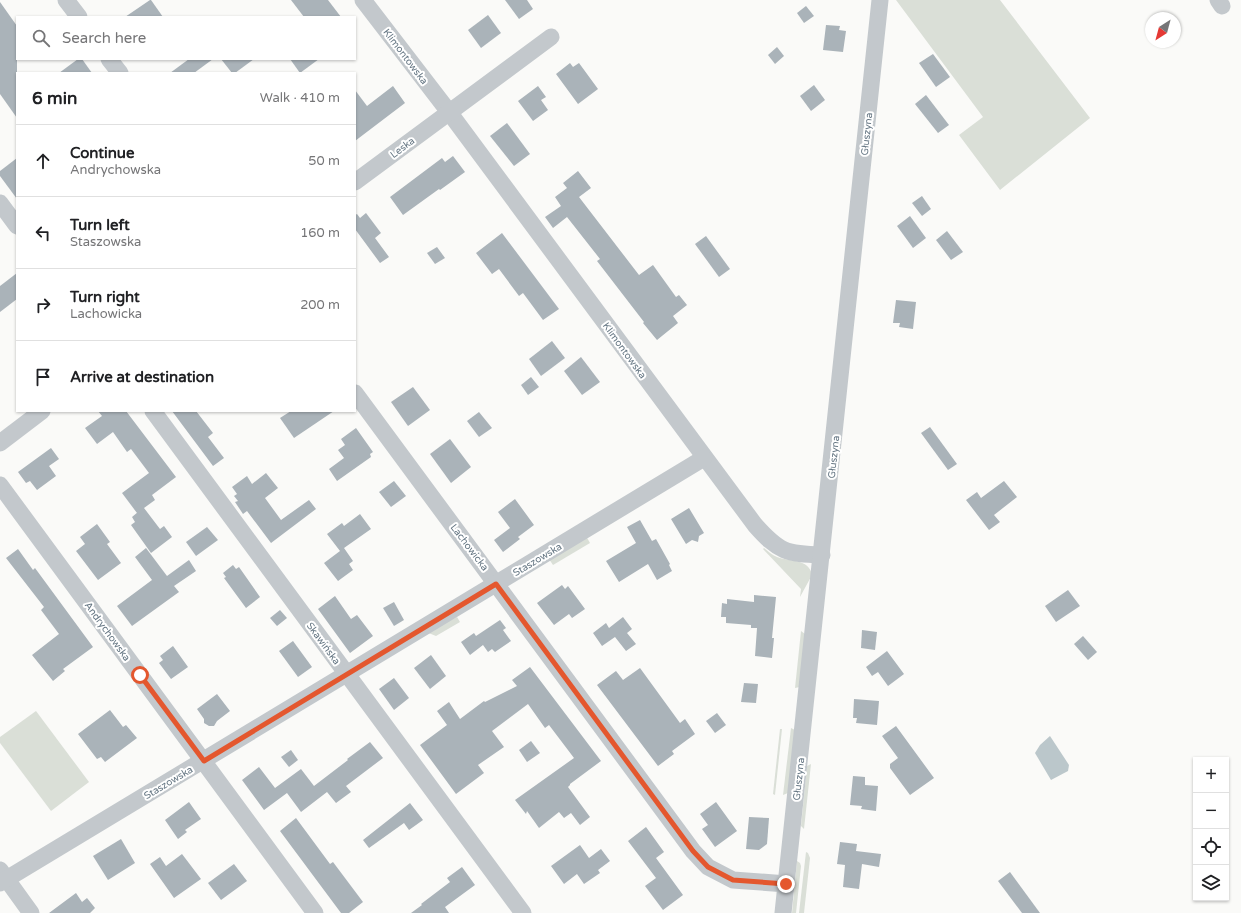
<!DOCTYPE html>
<html lang="en">
<head>
<meta charset="utf-8">
<style>
	:root { --surface:#fff; --page:#f6f6f6; --text:#202124; --muted:#757577; --line:#e0e0e0 }
	body { margin:0; font-family:"Varela Round",sans-serif; background:var(--page); color:var(--text) }
	.controls { position:absolute; right:12px; bottom:12px; display:grid; overflow:hidden; border-radius:0px; box-shadow:0 1px 3px #0004 }
	.controls button { width:36px; height:36px; display:grid; place-items:center; padding:0; border:0; border-bottom:1px solid var(--line); background:var(--surface); color:var(--text); font:20px sans-serif }
	.compass { position:absolute; left:1145px; top:12px; width:36px; height:36px; border-radius:50%; background:var(--surface); box-shadow:0 1px 3px #0004; rotate:216deg }
	.stop { position:absolute; width:12px; height:12px; margin:-9px; border:3px solid #e4572e; border-radius:50%; background:#fff }
	.stop.end { background:#e4572e; border-color:#fff; box-shadow:0 1px 4px #0008 }
	.list { margin:0; padding:0; list-style:none }
	h2 { display:flex; justify-content:space-between; align-items:center; height:52px; margin:0; padding:0 16px; font-size:17px }
	h2 small { font-size:13px; font-weight:400; color:var(--muted) }
	.list li { display:grid; grid-template-columns:26px 1fr auto; gap:12px; align-items:center; box-sizing:border-box; height:72px; padding:0 16px; border-top:1px solid var(--line) }
	.list b { display:block; font-size:15px; white-space:nowrap }
	.list p { margin:0; font-size:13px; white-space:nowrap; color:var(--muted) }
	.list em { font-size:13px; font-style:normal; color:var(--muted) }
	.icon { flex:none; width:22px; height:22px; fill:none; stroke:currentColor; stroke-width:2; stroke-linecap:round; stroke-linejoin:round }
	.map { position:relative; flex:none; width:1241px; height:913px; overflow:hidden }
	.search { position:absolute; background:var(--surface); box-shadow:0 1px 3px #0004; left:16px; top:16px; width:340px; height:44px; display:flex; align-items:center; gap:10px; box-sizing:border-box; padding:0 14px; border-radius:0px; color:var(--muted); font-size:15px }
	.panel { position:absolute; background:var(--surface); box-shadow:0 1px 3px #0004; left:16px; top:72px; width:340px; height:340px; border-radius:0px }
	.map>svg:first-child { display:block }
	.green { fill:#dadfd7 }
	.water { fill:#bbc7cb }
	.building { fill:#aab3b9 }
	.lines { fill:none; stroke-linecap:round; stroke-linejoin:round }
	.minor { stroke:#c3c8cc; stroke-width:17 }
	.route { stroke:#e4572e; stroke-width:5 }
	.labels { text-anchor:middle; stroke-width:4; stroke-linejoin:round; paint-order:stroke }
	.street-label { font-size:10px; fill:#657683; stroke:#fff }
</style>
</head>
<body>
<div class="map">
<svg width="1241" height="913" viewBox="0 0 1241 913">
	<rect width="100%" height="100%" fill="#fafaf8"/>
	<g class="green">
		<polygon points="896,0 1000,0 1090,118 1000,190 959,135 983,117"/>
		<polygon points="586,536 590,543 553,565 549,559"/>
		<path d="M764,548C768,551 772,555 777,557C789,562 809,558 812,575L800,597L801,589L763,549Z"/>
		<polygon points="457,617 460,622 436,636 426,632"/>
		<polygon points="801,631 805,634 800,687 795,688"/>
		<polygon points="36,711 89,782 51,811 0,743 0,737"/>
		<polygon points="791,728 795,730 788,793 783,795"/>
		<polygon points="780,729 782,729 775,795 773,794"/>
		<polygon points="811,764 804,829 801,826 807,766"/>
		<polygon points="806,852 808,853 810,858 804,913 799,913"/>
		<polygon points="797,861 800,863 801,866 796,913 792,913"/>
	</g>
	<polygon class="water" points="1050,736 1069,765 1068,771 1051,780 1035,753 1040,745"/>
	<g class="building">
		<polygon points="150,0 151,0 163,17 125,17"/>
		<polygon points="291,0 328,0 341,17 304,17"/>
		<polygon points="505,0 527,0 533,9 519,19"/>
		<polygon points="0,2 17,26 17,118 0,94"/>
		<polygon points="806,6 814,16 804,23 797,13"/>
		<polygon points="488,15 501,33 481,48 468,30"/>
		<polygon points="826,25 840,26 839,30 846,31 843,52 823,50"/>
		<polygon points="777,47 784,56 775,64 768,55"/>
		<polygon points="933,54 950,77 936,87 919,63"/>
		<polygon points="78,59 82,59 92,73 59,73"/>
		<polygon points="189,59 213,59 194,73 170,73"/>
		<polygon points="221,59 254,59 235,73 232,73"/>
		<polygon points="290,59 319,59 300,73"/>
		<polygon points="570,63 573,67 579,63 598,89 578,104 556,74"/>
		<polygon points="814,85 825,100 811,111 800,96"/>
		<polygon points="393,86 405,103 355,141 355,90 367,106"/>
		<polygon points="538,86 546,97 541,100 548,110 533,121 518,101"/>
		<polygon points="926,95 949,125 938,133 915,104"/>
		<polygon points="507,123 530,154 514,166 490,136"/>
		<polygon points="453,156 465,172 440,190 439,189 403,215 390,197 442,158 445,162"/>
		<polygon points="17,158 17,199 0,176 0,171"/>
		<polygon points="578,171 591,188 579,197 639,275 653,265 676,297 679,295 687,305 673,316 678,323 657,340 643,323 644,322 597,261 600,259 567,217 553,228 545,217 561,206 555,197 567,188 563,183"/>
		<polygon points="922,196 931,209 922,216 912,203"/>
		<polygon points="366,213 381,233 375,238 389,257 380,263 355,229 355,215 357,214 360,218"/>
		<polygon points="910,216 926,238 913,248 897,226"/>
		<polygon points="947,231 963,252 951,260 936,240"/>
		<polygon points="502,233 559,309 543,320 523,293 519,296 499,269 492,274 476,253"/>
		<polygon points="706,236 730,269 719,277 695,244"/>
		<polygon points="437,247 445,258 435,264 427,253"/>
		<polygon points="17,273 17,299 0,312 0,286"/>
		<polygon points="896,300 916,302 913,329 899,327 900,323 893,323"/>
		<polygon points="552,341 565,358 541,376 529,359"/>
		<polygon points="581,357 600,382 582,395 564,371"/>
		<polygon points="531,377 539,387 528,395 521,385"/>
		<polygon points="413,387 430,410 408,426 391,402"/>
		<polygon points="98,411 126,411 176,477 152,495 155,500 144,508 160,529 164,526 172,537 151,553 131,525 135,522 132,517 138,512 137,513 122,493 149,473 131,449 127,452 113,432 97,444 85,428 102,416"/>
		<polygon points="172,411 196,411 213,433 208,437 224,458 213,466"/>
		<polygon points="291,411 334,411 294,438 280,418"/>
		<polygon points="479,412 492,428 479,437 467,421"/>
		<polygon points="930,427 957,464 948,470 921,433"/>
		<polygon points="356,428 373,452 370,454 371,457 337,481 329,469 344,458 338,450 345,445 341,439"/>
		<polygon points="450,439 471,467 451,483 430,454"/>
		<polygon points="51,448 59,459 49,466 56,476 37,490 30,481 26,483 18,472"/>
		<polygon points="266,473 278,488 265,498 281,520 309,500 316,509 271,543 247,511 243,514 235,502 238,501 234,496 237,494 232,487 247,476 252,484"/>
		<polygon points="394,481 406,496 391,507 379,492"/>
		<polygon points="1004,481 1017,497 994,515 1000,522 989,530 966,500 977,492 981,498"/>
		<polygon points="515,499 534,525 518,537 520,539 503,552 494,540 510,528 498,512"/>
		<polygon points="689,508 704,533 699,536 698,542 692,540 686,544 671,519"/>
		<polygon points="360,514 371,529 344,548 353,561 349,564 353,570 338,581 324,563 340,551 327,534 342,523 344,526"/>
		<polygon points="640,520 652,541 656,539 670,564 669,565 672,571 657,580 648,564 619,582 606,561 636,543 627,527"/>
		<polygon points="97,524 110,542 107,544 121,563 98,580 76,551 85,544 80,537"/>
		<polygon points="207,527 218,540 196,556 186,542"/>
		<polygon points="146,548 167,576 189,560 196,571 174,586 179,592 132,626 117,606 152,580 135,557"/>
		<polygon points="18,549 33,570 35,568 93,647 63,669 65,671 53,681 32,655 59,634 41,610 44,607 6,558"/>
		<polygon points="233,565 236,569 239,567 260,597 246,608 224,578 226,577 223,573"/>
		<polygon points="562,585 565,589 568,586 585,609 572,618 569,614 554,625 537,603"/>
		<polygon points="1068,590 1080,606 1056,622 1045,606"/>
		<polygon points="754,595 776,597 772,638 774,638 772,658 755,656 757,628 751,628 751,625 726,623 726,617 721,617 722,603 727,604 727,599 754,602"/>
		<polygon points="335,596 351,619 357,615 373,636 350,653 318,609"/>
		<polygon points="394,602 404,620 394,626 383,608"/>
		<polygon points="280,610 287,618 277,626 270,618"/>
		<polygon points="623,617 632,629 627,633 636,644 626,651 615,637 602,646 593,633 606,623 609,628"/>
		<polygon points="500,620 506,628 503,630 511,641 495,652 492,649 488,652 483,645 470,655 461,642 474,633 476,636"/>
		<polygon points="862,630 877,632 875,650 861,648"/>
		<polygon points="1083,636 1097,652 1088,660 1074,644"/>
		<polygon points="293,641 312,667 298,677 279,651"/>
		<polygon points="173,646 188,667 171,679 159,663 163,660 160,656"/>
		<polygon points="887,651 904,674 888,686 878,672 872,676 866,667"/>
		<polygon points="431,655 446,676 430,689 414,668"/>
		<polygon points="530,667 601,761 570,784 570,785 568,787 590,817 580,825 571,813 564,818 559,812 539,828 527,811 526,814 515,800 574,758 549,725 545,728 528,704 492,731 504,747 478,765 484,773 456,794 420,745 447,725 437,711 449,702 460,719 484,701 485,702 517,686 512,680"/>
		<polygon points="640,668 680,723 685,719 695,734 672,751 674,754 658,766 597,685 616,671 623,680"/>
		<polygon points="394,678 409,698 394,710 379,689"/>
		<polygon points="744,683 758,684 756,703 741,702"/>
		<polygon points="217,694 230,711 217,721 214,726 209,726 204,723 204,719 197,709"/>
		<polygon points="854,699 879,701 877,725 856,723 857,718 853,718"/>
		<polygon points="110,710 123,727 126,725 137,738 105,762 101,757 97,759 78,734"/>
		<polygon points="717,713 726,725 715,733 706,721"/>
		<polygon points="896,726 934,778 910,795 890,768 890,764 898,758 882,736"/>
		<polygon points="531,741 540,753 527,762 519,750"/>
		<polygon points="370,742 383,758 346,786 351,792 336,803 327,792 301,812 287,793 264,810 242,780 259,767 275,788 301,769 314,786 348,760 347,759"/>
		<polygon points="291,750 298,760 289,767 281,757"/>
		<polygon points="853,776 865,777 865,785 878,786 876,811 861,809 862,806 850,805"/>
		<polygon points="189,802 201,819 185,830 187,832 178,839 165,820"/>
		<polygon points="716,802 737,831 715,847 702,829 708,825 700,814"/>
		<polygon points="410,803 423,820 409,830 404,823 369,848 363,840"/>
		<polygon points="749,817 769,818 767,844 759,850 746,849"/>
		<polygon points="296,818 330,864 333,862 363,902 349,913 341,913 280,831"/>
		<polygon points="646,827 664,852 656,858 683,895 663,910 645,886 656,878 628,841"/>
		<polygon points="121,839 135,863 108,880 93,856"/>
		<polygon points="840,842 857,844 856,851 881,854 879,867 862,864 859,889 843,887 845,865 837,864"/>
		<polygon points="580,845 589,858 601,849 610,861 598,870 600,873 584,884 577,874 564,884 551,866"/>
		<polygon points="182,854 201,879 174,898 150,864 160,857 166,866"/>
		<polygon points="234,864 247,881 221,900 208,883"/>
		<polygon points="462,867 475,885 445,907 449,913 411,913 422,905 421,904 450,882 447,878"/>
		<polygon points="1010,872 1040,913 1022,913 998,881"/>
		<polygon points="76,893 82,902 87,898 95,908 90,913 49,913"/>
	</g>
	<g class="lines">
		<g class="minor">
			<polyline points="66,0 79,17"/>
			<path d="M363,0L449,112L755,525C779,552 786,554 822,555"/>
			<polyline points="1218,0 1222,6"/>
			<polyline points="109,59 120,73"/>
			<polyline points="355,182 551,37"/>
			<polyline points="0,203 17,226"/>
			<polyline points="355,393 693,851 708,867 733,880 787,884"/>
			<polyline points="153,411 523,913"/>
			<polyline points="0,443 42,411"/>
			<polyline points="0,485 315,913"/>
			<polyline points="0,870 31,913"/>
			<polyline points="0,883 704,458"/>
			<polyline points="783,913 880,0"/>
		</g>
	</g>
	<g class="lines">
		<polyline class="route" points="140,675 204,761 496,584 693,851 708,867 733,880 786,884"/>
	</g>
	<g class="labels">
		<g class="street-label">
			<text transform="translate(406 56) rotate(53)" y="4">Klimontowska</text>
			<text transform="translate(866 134) rotate(-84)" y="4">Głuszyna</text>
			<text transform="translate(402 147) rotate(-37)" y="4">Leska</text>
			<text transform="translate(625 350) rotate(54)" y="4">Klimontowska</text>
			<text transform="translate(833 457) rotate(-84)" y="4">Głuszyna</text>
			<text transform="translate(470 547) rotate(53)" y="4">Lachowicka</text>
			<text transform="translate(537 559) rotate(-31)" y="4">Staszowska</text>
			<text transform="translate(108 631) rotate(54)" y="4">Andrychowska</text>
			<text transform="translate(324 643) rotate(54)" y="4">Skawińska</text>
			<text transform="translate(798 779) rotate(-84)" y="4">Głuszyna</text>
			<text transform="translate(168 782) rotate(-31)" y="4">Staszowska</text>
		</g>
	</g>
</svg>
<div class="controls">
<button>+</button>
<button>−</button>
<button><svg class="icon" aria-label="locate" viewBox="0 0 24 24"><circle cx="12" cy="12" r="6"/><path d="M12 2v4M12 18v4M2 12h4M18 12h4"/></svg></button>
<button><svg class="icon" aria-label="layers" viewBox="0 0 24 24"><path d="M12 4l9 5-9 5-9-5zM3 14l9 5 9-5"/></svg></button>
</div>
<svg class="compass" viewBox="-18 -18 36 36"><path d="M0-13l5 13h-10z" fill="#e53935"/><path d="M0 13l5-13h-10z" fill="#757577"/></svg>
<div class="stop" style="left:140px;top:675px"></div>
<div class="stop end" style="left:786px;top:884px"></div>
<div class="search"><svg class="icon" aria-label="search" viewBox="0 0 24 24"><circle cx="10" cy="10" r="6"/><path d="M15 15l6 6"/></svg>Search here</div>
<section class="panel">
<h2>6 min<small>Walk · 410 m</small></h2>
<ul class="list">
<li><svg class="icon" aria-label="ahead" viewBox="0 0 24 24"><path d="M12 20V5M6 11l6-6 6 6"/></svg><div><b>Continue</b><p>Andrychowska</p></div><em>50 m</em></li>
<li><svg class="icon" aria-label="left" viewBox="0 0 24 24"><path d="M17 20v-9H6M10 6l-5 5 5 5"/></svg><div><b>Turn left</b><p>Staszowska</p></div><em>160 m</em></li>
<li><svg class="icon" aria-label="right" viewBox="0 0 24 24"><path d="M7 20v-9h11M14 6l5 5-5 5"/></svg><div><b>Turn right</b><p>Lachowicka</p></div><em>200 m</em></li>
<li><svg class="icon" aria-label="arrive" viewBox="0 0 24 24"><path d="M6 21V4h12l-3 4 3 4H6"/></svg><div><b>Arrive at destination</b></div></li>
</ul>
</section>
</div>
</body>
</html>
